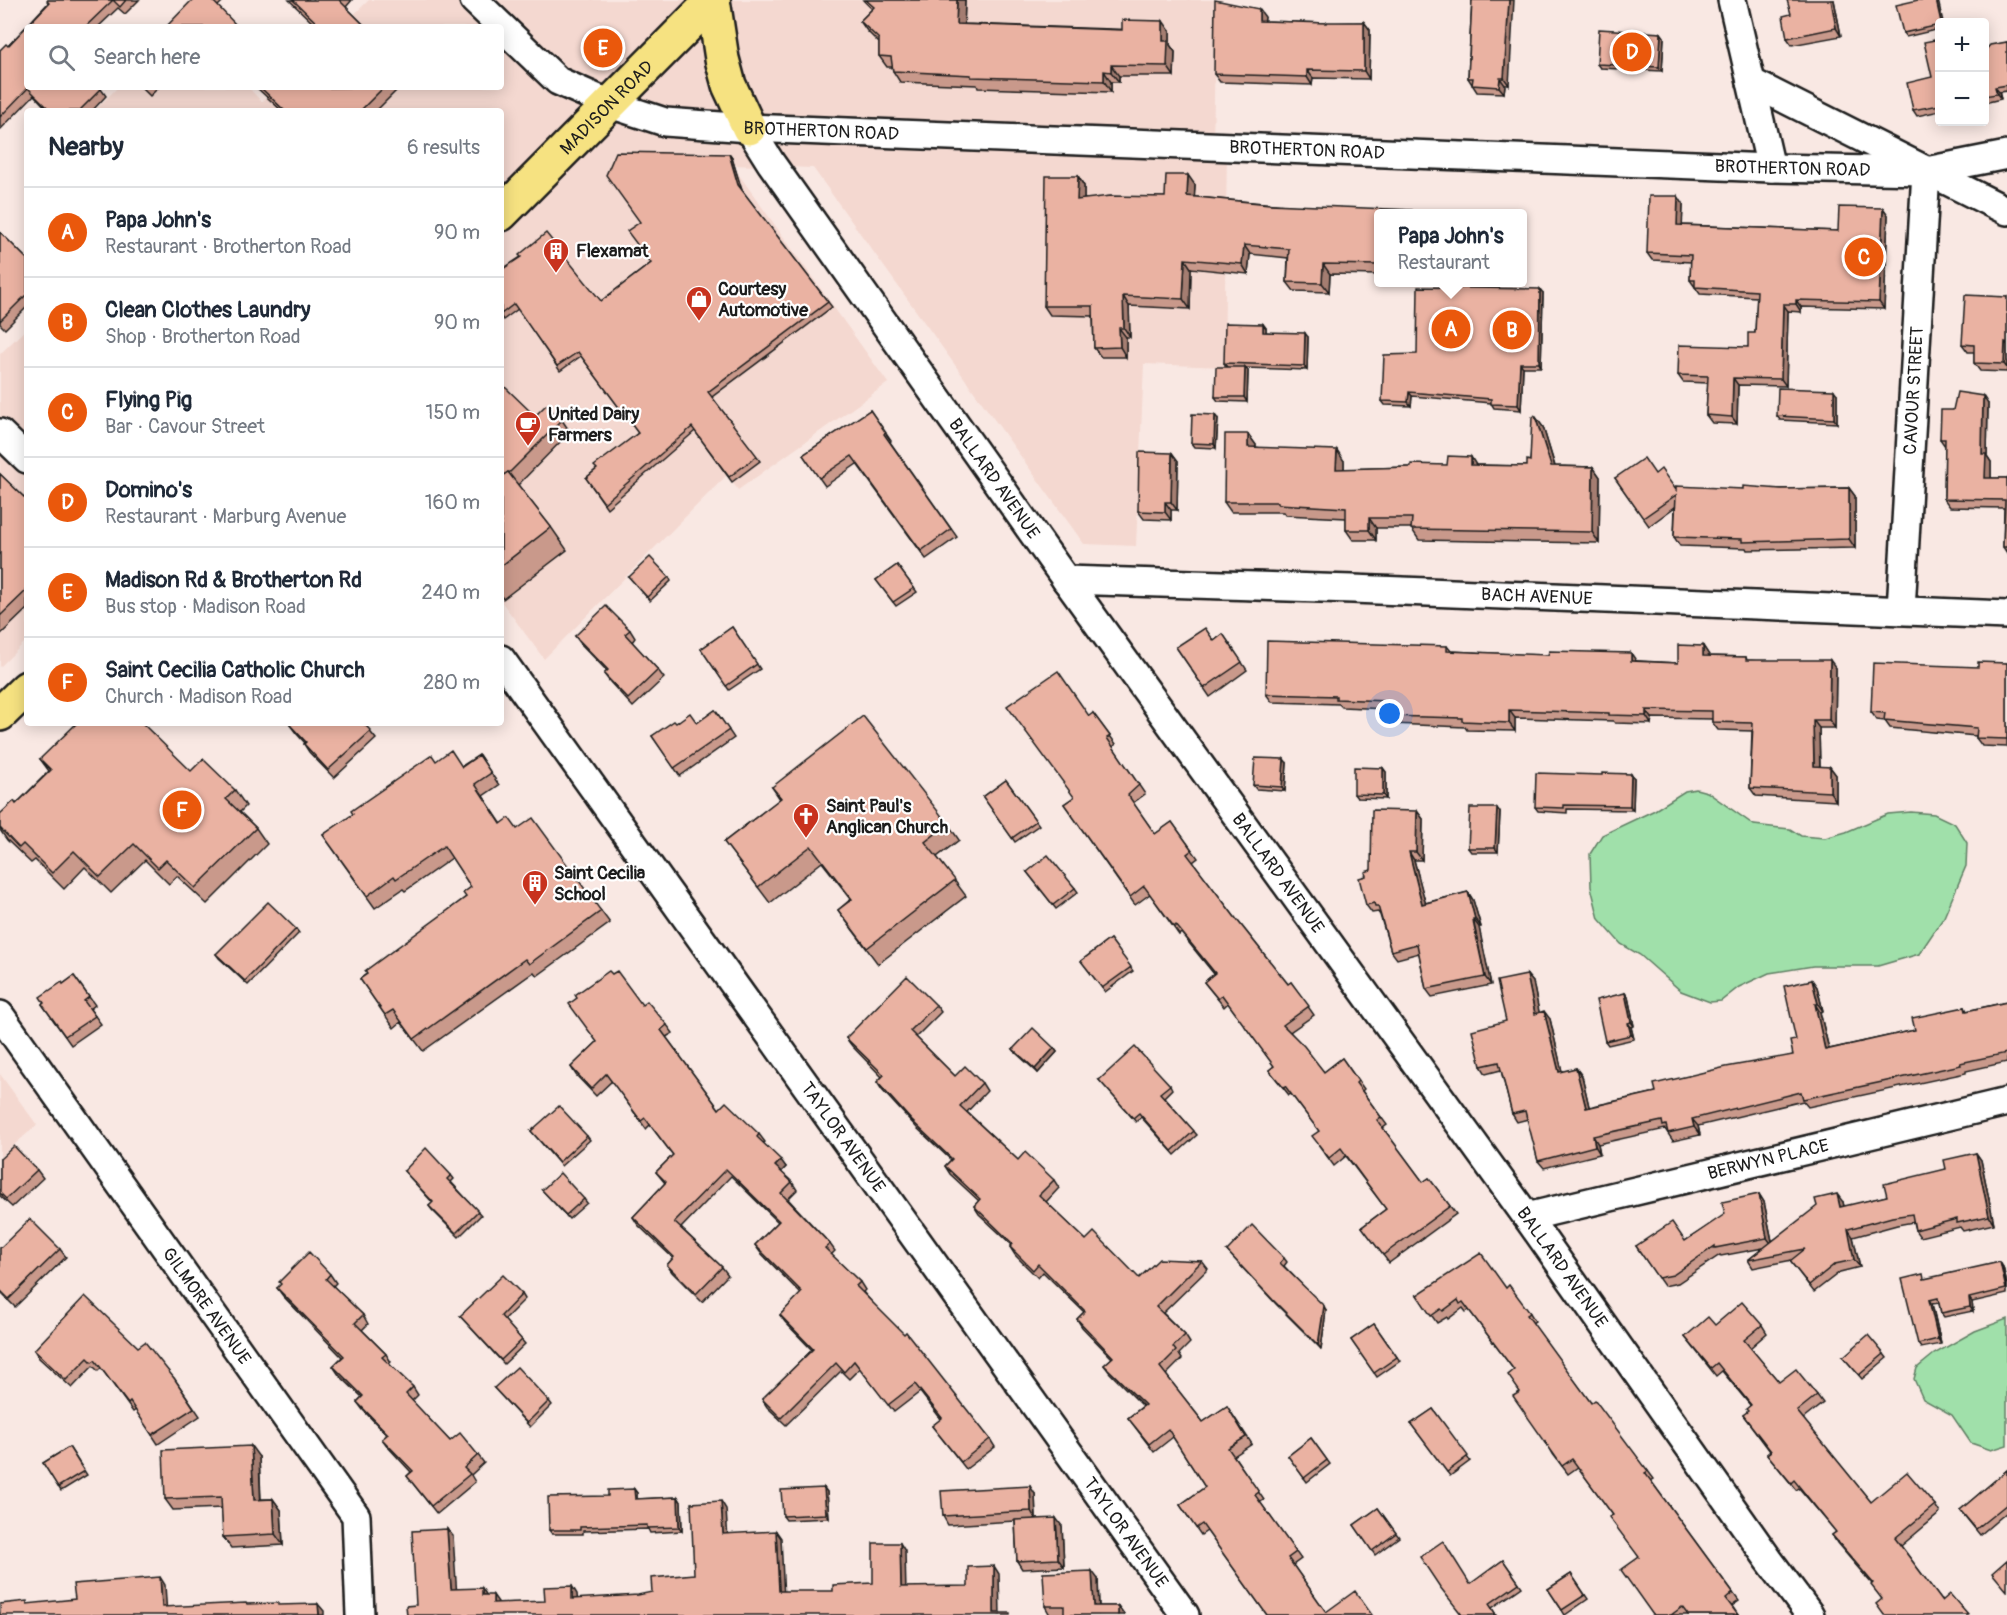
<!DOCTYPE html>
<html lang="en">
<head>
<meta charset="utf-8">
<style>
	:root { --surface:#fff; --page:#f2f2f3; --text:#1f2937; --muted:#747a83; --line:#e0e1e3; --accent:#ea580c }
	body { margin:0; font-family:Pangolin,sans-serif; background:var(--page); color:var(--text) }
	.controls { position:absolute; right:18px; top:18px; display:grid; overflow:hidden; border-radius:6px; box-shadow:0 3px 15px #0003 }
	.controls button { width:54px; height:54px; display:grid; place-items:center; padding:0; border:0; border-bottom:2px solid var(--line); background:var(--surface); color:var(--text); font:30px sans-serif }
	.you { position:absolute; left:1390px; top:714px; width:21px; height:21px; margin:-15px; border:4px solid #fff; border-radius:50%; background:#1a73e8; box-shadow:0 0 0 9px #1a73e833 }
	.badge { display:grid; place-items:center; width:39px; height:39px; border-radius:50%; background:var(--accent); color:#fff; font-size:20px; font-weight:700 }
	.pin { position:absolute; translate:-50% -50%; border:3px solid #fff; box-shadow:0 2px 6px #0006 }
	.popup { position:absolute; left:1374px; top:209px; width:153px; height:78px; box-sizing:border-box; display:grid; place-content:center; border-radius:6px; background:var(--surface); filter:drop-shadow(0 2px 4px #0005); font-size:20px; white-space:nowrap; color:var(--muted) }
	.popup b { font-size:22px; color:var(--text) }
	.popup::after { content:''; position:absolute; left:50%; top:100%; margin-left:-12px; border:12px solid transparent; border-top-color:var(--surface) }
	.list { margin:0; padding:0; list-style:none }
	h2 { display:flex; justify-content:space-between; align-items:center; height:78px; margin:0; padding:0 24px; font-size:26px }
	h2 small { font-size:20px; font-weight:400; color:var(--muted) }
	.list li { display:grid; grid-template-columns:39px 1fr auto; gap:18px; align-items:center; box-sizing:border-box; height:90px; padding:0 24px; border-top:2px solid var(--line) }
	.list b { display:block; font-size:22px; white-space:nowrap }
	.list p { margin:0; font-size:20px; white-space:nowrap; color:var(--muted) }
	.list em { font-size:20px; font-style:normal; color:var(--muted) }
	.icon { flex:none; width:33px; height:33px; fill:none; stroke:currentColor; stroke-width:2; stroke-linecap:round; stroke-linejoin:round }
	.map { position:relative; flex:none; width:2007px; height:1615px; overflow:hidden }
	.search { position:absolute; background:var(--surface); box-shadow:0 3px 15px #0003; left:24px; top:24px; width:480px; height:66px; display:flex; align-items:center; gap:15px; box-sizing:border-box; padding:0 21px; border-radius:6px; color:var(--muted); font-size:22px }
	.panel { position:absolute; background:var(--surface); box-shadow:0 3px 15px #0003; left:24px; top:108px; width:480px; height:618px; border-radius:6px }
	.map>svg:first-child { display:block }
	.built { fill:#f4d8d0 }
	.green { fill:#a0e0aa; stroke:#5e7e63; stroke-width:1.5 }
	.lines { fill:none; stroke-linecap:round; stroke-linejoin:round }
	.minor-casing { stroke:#1c1c1c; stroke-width:32 }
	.major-casing { stroke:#1c1c1c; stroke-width:38 }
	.minor { stroke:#fff; stroke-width:27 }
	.major { stroke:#f6e281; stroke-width:33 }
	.wall { fill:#c9998b; stroke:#1c1c1c; stroke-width:1.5 }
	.shaded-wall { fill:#a47d71; stroke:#1c1c1c; stroke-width:1.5 }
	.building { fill:#eab2a2; stroke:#1c1c1c; stroke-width:1.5 }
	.labels { text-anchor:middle; stroke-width:4.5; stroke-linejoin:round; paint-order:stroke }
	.street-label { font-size:18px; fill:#1c1c1c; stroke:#fff }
	.poi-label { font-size:18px; font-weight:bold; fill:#1c1c1c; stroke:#fff; text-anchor:start }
</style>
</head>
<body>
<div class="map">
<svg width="2007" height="1615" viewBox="0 0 2007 1615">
	<rect width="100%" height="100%" fill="#f9e8e3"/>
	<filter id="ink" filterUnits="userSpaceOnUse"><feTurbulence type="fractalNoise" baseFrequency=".0167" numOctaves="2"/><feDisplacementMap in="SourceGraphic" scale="12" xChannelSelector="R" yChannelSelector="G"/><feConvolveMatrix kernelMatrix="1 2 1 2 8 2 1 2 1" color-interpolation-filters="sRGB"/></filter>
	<g filter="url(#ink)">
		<g class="built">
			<polygon points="369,0 1216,0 1213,147 1227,148 1224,367 1144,364 1136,546 1084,544 813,168 732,165 888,383 738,490 727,475 544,659 501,601 501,111 94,111 118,87 248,87 262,102 278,87 501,87 501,27 341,27"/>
			<polygon points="27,328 27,640 0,667 0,354"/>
			<polygon points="0,1074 37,1125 0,1157"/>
		</g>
		<g class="green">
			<polygon points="1696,789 1707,792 1754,825 1790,829 1801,836 1825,838 1846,832 1888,814 1911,812 1934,814 1955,824 1967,843 1966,866 1944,917 1919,954 1878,966 1813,966 1769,973 1739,987 1721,1001 1710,1002 1681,991 1640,955 1621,944 1599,919 1591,887 1590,854 1602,835 1655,810 1685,791"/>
			<polygon points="2007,1319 2007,1445 1991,1450 1971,1443 1952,1415 1923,1399 1914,1379 1917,1368 1934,1354 1975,1331"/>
		</g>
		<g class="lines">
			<g class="minor-casing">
				<g id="minor">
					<path id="s1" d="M474,0L558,81L610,104L665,122L749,128L848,132L1771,168L1926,171L2007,155"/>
					<polyline points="1732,0 1771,168"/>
					<polyline points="1751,82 2007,211"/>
					<path id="s2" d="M749,128L771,163L1059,570L1527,1217L1769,1560L1810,1615"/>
					<polyline points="0,433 27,459"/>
					<path id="s3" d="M1066,580L1353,589L2007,615"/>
					<path id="s4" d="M1901,610L1926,171"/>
					<path id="s5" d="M501,659L1185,1615"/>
					<path id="s6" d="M0,1015L356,1516L360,1615"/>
					<path id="s7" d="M1527,1217L2007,1102"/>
				</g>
			</g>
			<g class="major-casing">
				<g id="major">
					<polyline points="713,0 722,59 729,85 749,128"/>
					<path id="s8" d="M501,214L713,0"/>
					<polyline points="0,714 27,688"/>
				</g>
			</g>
			<use href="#minor" class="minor"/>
			<use href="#major" class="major"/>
		</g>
		<g class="wall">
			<polygon points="48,0 139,0 125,14 118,8 98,27 27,27 101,89 106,96 92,111 49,111 34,95 0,130 0,50 8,46 48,3"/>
			<polygon points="192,0 224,0 218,6"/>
			<polygon points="289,0 352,0 346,7 366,27 317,27"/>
			<polygon points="863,0 965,0 964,24 1170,31 1170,45 1175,52 1174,76 1119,76 1119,82 1111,82 1111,92 978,88 977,85 900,82 893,71 892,67 887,67 879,56 879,43 867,31 860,21 872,9"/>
			<polygon points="1472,0 1509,85 1505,85 1504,93 1477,92 1468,78"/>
			<polygon points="1834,0 1841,36 1792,45 1787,38 1791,14"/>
			<polygon points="1265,17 1264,21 1327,23 1364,22 1370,30 1369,79 1313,78 1312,85 1220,82 1214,74"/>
			<polygon points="1940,22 1940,29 1906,37 1903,33"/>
			<polygon points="1661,33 1664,37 1662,71 1600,68 1597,64"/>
			<polygon points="1940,39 1940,111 1917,116 1913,110 1932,77"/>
			<polygon points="2007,42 2007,91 1999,92 2001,99 1984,103 1984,52"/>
			<polygon points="141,87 159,87 150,96"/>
			<polygon points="256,87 400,87 376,111 282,111"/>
			<polygon points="729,154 732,158 741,189 832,307 712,397 760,461 732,482 695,431 607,508 586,478 638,433 581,356 560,371 518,309 503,320 501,317 501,270 601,301 651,263"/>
			<polygon points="1078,176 1084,186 1084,199 1165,197 1195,185 1194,197 1379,213 1379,275 1330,274 1329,292 1294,291 1287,282 1288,258 1250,254 1248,274 1191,268 1190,309 1129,306 1130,337 1126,337 1126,357 1101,357 1094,348 1093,316 1050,315 1044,306"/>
			<polygon points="1683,204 1682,225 1838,231 1883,208 1888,215 1884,309 1801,307 1801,312 1788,311 1786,386 1738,385 1737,424 1712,423 1706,415 1708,383 1683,382 1678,375 1748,347 1755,333 1757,297 1700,294 1690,280 1691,262 1652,260 1647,253"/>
			<polygon points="0,232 27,259 27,307 5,329 0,324"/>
			<polygon points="1543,293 1541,367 1523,367 1521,410 1494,408 1491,403 1412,396 1411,406 1385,405 1382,401 1417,354"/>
			<polygon points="2007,297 2007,372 1980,371 1974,363 1974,352 1968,352 1962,344"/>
			<polygon points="1263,324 1266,328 1266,332 1308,337 1307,370 1245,368 1248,371 1247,402 1218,401 1215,397 1227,367 1224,363"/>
			<polygon points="501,391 535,416 562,420 570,432 518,485 551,527 567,550 503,599 501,596"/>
			<polygon points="1837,394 1837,423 1780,420 1777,416"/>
			<polygon points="1988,404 1987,456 1991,462 1991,478 2007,478 2007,553 2003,547 2004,508 1950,507 1944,499 1945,446 1940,439 1953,410"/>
			<polygon points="870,410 891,441 890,442 957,537 926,559 857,464 825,486 803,455"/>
			<polygon points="1535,416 1543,427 1555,466 1593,467 1600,477 1599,543 1419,540 1411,528 1376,528 1376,540 1353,540 1346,530 1346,518 1285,515 1283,512 1231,512 1224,502 1248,434 1256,445 1255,447 1344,461 1344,469 1476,465 1527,466 1530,461"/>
			<polygon points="1218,419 1216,448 1194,447 1191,443"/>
			<polygon points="1172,453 1178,461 1177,510 1171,510 1171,520 1144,519 1138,511"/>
			<polygon points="0,474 27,500 27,609 0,635"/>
			<polygon points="1655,474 1676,490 1849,488 1855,496 1855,548 1747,550 1746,548 1680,546 1674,537 1675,507 1649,526 1615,478"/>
			<polygon points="897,565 917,592 896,606 876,580"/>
			<polygon points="629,577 669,577 671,581 650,601"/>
			<polygon points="732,627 760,669 729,690 701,649"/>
			<polygon points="630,630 635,638 632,642 658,670 664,678 633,707 610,682 604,674 607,671 581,644 575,636"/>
			<polygon points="1223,634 1247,670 1210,697 1176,647 1214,641"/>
			<polygon points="1447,646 1451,651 1678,663 1703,646 1709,656 1746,657 1747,660 1836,668 1835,728 1819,728 1820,767 1830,767 1836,775 1836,801 1756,796 1750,788 1752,731 1718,730 1712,722 1712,719 1652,718 1651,724 1615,723 1613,721 1515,718 1515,731 1467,730 1465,727 1392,724 1387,716 1387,709 1342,707 1339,704 1272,702 1266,694"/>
			<polygon points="2007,663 2007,747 1982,746 1976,738 1976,736 1890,728 1885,721 1877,720 1871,712 1978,667"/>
			<polygon points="715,710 734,738 680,776 652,736 676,723 697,723"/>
			<polygon points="1093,713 1116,744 1113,747 1145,794 1133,803 1155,834 1172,822 1198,858 1193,862 1237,920 1288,984 1291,982 1314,1015 1290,1032 1324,1072 1342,1058 1364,1089 1362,1091 1387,1125 1383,1128 1423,1182 1429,1178 1456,1214 1389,1263 1362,1227 1386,1209 1346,1156 1334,1166 1318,1144 1319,1131 1291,1094 1289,1095 1269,1070 1274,1066 1228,1003 1224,1007 1204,982 1214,974 1181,933 1179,935 1150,894 1135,905 1064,804 1074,797"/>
			<polygon points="290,723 363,723 376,739 334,778 309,752 304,744 305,743 296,733 290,725"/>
			<polygon points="479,755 499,785 483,796 501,823 517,829 601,911 610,923 537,976 534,972 423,1051 401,1022 394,1028 360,979 466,897 471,887 452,858 405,891 403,889 375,908 323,835 436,761 462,766"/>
			<polygon points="40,759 191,771 235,790 246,806 240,812 256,828 267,844 207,904 177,876 169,884 145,860 111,893 85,867 64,889 35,860 31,863 7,840 0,830 0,814 16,804 49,771"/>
			<polygon points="1287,763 1285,791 1256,789 1253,785"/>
			<polygon points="1383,768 1386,772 1386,799 1357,798 1354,794"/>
			<polygon points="1634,778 1633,810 1567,809 1567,813 1538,811 1535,807"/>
			<polygon points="1006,780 1039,825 1015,842 983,797"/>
			<polygon points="772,787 948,824 959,840 937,857 966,896 878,964 838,910 851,899 822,862 770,903 724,842 780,799"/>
			<polygon points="1417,811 1423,819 1422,860 1414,860 1425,903 1468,892 1473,900 1481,927 1479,927 1480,934 1491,985 1432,997 1426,989 1419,953 1397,959 1391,951 1380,915 1378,912 1372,913 1366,905 1366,876"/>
			<polygon points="1500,812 1498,852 1471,852 1468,848"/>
			<polygon points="1027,872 1075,888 1078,892 1056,909"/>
			<polygon points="296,929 299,933 248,985 219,958 216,954"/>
			<polygon points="1110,939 1133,971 1105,992 1081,961"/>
			<polygon points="1527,975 1533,982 1539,1013 1550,1019 1562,1072 1576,1068 1582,1076 1589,1107 1656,1092 1793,1055 1812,980 1817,987 1823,1011 1820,1012 1829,1049 1915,1030 1965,1007 1967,1011 2007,1002 2007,1062 1966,1071 1966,1073 1808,1107 1803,1101 1698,1126 1700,1135 1673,1141 1665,1129 1598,1144 1600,1154 1544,1168 1538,1161 1528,1119 1517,1122 1512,1114 1501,1070 1486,1074 1481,1066 1506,1021"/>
			<polygon points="74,976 95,1005 90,1009 101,1024 71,1045 42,1004 63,984"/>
			<polygon points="1625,993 1628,997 1634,1026 1631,1027 1634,1039 1608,1045 1605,1041"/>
			<polygon points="642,1005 667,1025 673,1033 666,1037 719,1109 759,1134 765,1142 763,1143 786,1167 781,1172 792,1182 797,1190 788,1199 830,1244 835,1251 831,1255 860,1282 865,1290 863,1292 990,1439 995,1447 966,1469 932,1426 941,1419 920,1392 894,1412 860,1368 849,1379 841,1371 786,1425 767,1407 762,1399 812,1350 785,1322 780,1315 801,1294 760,1252 755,1245 778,1222 731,1176 681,1228 722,1267 728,1275 702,1302 672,1272 667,1265 673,1258 638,1225 633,1217 665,1183 656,1172 673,1155 650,1125 646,1129 612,1081 596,1096 576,1075 571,1067 597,1042"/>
			<polygon points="936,1005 941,1012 916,1037 955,1076 982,1083 987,1091 967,1112 1018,1160 1054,1180 1059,1188 1046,1202 1086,1240 1139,1278 1202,1261 1208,1269 1163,1313 1185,1335 1190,1343 1179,1354 1182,1359 1166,1375 1203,1422 1227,1406 1252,1444 1234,1456 1264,1500 1260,1502 1301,1559 1293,1565 1326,1612 1372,1615 1267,1615 1207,1531 1201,1535 1180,1505 1205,1487 1173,1437 1154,1452 1128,1418 1143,1406 1110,1373 1104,1365 1112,1358 1082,1327 1077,1319 1084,1312 1043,1272 1038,1278 1015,1255 1010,1247 1012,1245 979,1214 974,1206 979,1201 950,1174 945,1166 951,1160 917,1128 882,1090 877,1082 882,1077 852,1046 846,1038"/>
			<polygon points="1054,1048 1057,1052 1038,1073 1016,1053 1013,1049"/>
			<polygon points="1099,1080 1170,1085 1172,1089 1164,1097 1197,1135 1175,1155 1141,1117 1136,1122"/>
			<polygon points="531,1131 587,1136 590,1140 561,1166"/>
			<polygon points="1976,1153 1981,1160 1994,1224 1963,1231 1960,1227 1920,1237 1915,1230 1913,1222 1897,1225 1853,1237 1860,1267 1840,1272 1814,1292 1790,1261 1792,1260 1753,1268 1748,1260 1763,1248 1721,1256 1720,1255 1678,1283 1664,1286 1636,1246 1685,1241 1759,1194 1764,1202 1772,1241 1843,1202 1844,1207 1887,1196 1946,1169"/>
			<polygon points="0,1159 37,1170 43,1178 12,1207 0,1196"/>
			<polygon points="404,1171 451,1175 454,1179 451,1182 481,1215 459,1237 432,1210 429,1206 433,1203"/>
			<polygon points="542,1190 584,1199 587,1203 569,1219"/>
			<polygon points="0,1248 60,1249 66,1257 15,1307 0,1292"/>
			<polygon points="1227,1251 1284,1258 1287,1262 1284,1266 1326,1310 1321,1349 1276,1304"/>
			<polygon points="2003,1267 2007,1284 2007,1294 1972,1302 1973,1311 1944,1317 1941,1313 1939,1303 1932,1304 1941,1344 1921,1348 1918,1344 1926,1279"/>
			<polygon points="330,1274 336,1283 333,1286 363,1315 368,1324 362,1330 386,1354 391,1362 389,1364 413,1387 418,1395 412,1401 450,1441 478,1455 484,1463 471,1475 475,1482 437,1514 407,1476 411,1472 388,1447 382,1439 387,1435 363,1410 357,1402 362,1397 339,1375 333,1366 342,1357 283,1296 277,1288"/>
			<polygon points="1506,1288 1530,1313 1535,1321 1532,1323 1591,1403 1648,1471 1654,1479 1651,1481 1739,1601 1732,1606 1738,1615 1653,1615 1639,1557 1613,1515 1578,1467 1568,1474 1553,1454 1520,1392 1514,1370 1469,1310 1466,1312 1463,1308 1448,1319 1447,1317 1437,1323 1417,1295"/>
			<polygon points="522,1294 525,1299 504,1320 525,1344 504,1364 460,1316"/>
			<polygon points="1374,1324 1400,1361 1377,1377 1351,1340"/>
			<polygon points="1715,1325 1762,1325 1767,1333 1750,1348 1779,1382 1817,1395 1823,1403 1803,1419 1871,1502 1935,1505 1940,1513 1901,1546 1942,1601 1968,1615 1882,1599 1872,1584 1837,1543 1832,1535 1836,1532 1799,1488 1796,1490 1767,1454 1770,1451 1743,1415 1748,1412 1750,1405 1722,1371 1716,1376 1685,1337"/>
			<polygon points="138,1347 174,1378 200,1416 158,1444 136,1410 133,1412 101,1368 98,1371 93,1366 72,1388 39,1358 34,1350"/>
			<polygon points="1884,1354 1887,1358 1862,1379 1843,1357"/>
			<polygon points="494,1388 549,1401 552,1405 530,1427"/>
			<polygon points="1433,1409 1470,1461 1450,1476 1411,1424"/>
			<polygon points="1311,1438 1330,1464 1307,1482 1288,1456"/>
			<polygon points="69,1447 87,1475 61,1491 43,1463"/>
			<polygon points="259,1457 261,1499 273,1499 281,1510 283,1545 231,1548 223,1537 222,1508 173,1510 165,1499"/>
			<polygon points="2007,1470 2007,1512 1980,1535 1960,1510"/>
			<polygon points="824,1488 827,1492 829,1518 786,1520 783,1516"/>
			<polygon points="634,1489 637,1493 637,1499 678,1497 681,1502 682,1531 650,1533 648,1529 583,1531 583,1534 552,1534 549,1530 608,1496"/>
			<polygon points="1035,1494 1036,1519 1062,1526 1064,1567 1022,1569 1017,1561 1015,1521 948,1525 943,1516"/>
			<polygon points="1378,1508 1399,1537 1375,1555 1354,1525"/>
			<polygon points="1503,1560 1522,1587 1492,1608 1496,1615 1461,1615 1471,1584"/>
			<polygon points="1571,1574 1588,1599 1565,1615 1548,1589"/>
			<polygon points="1098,1579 1099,1606 1118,1606 1124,1614 1050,1615 1045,1606"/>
		</g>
		<g class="shaded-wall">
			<polygon points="957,0 965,0 964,34 956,24"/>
			<polygon points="1509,0 1514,0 1509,85 1504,78"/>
			<polygon points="1831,0 1834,0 1841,36 1836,28"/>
			<polygon points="1936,0 1938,0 1943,22 1941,22"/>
			<polygon points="1259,9 1265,17 1264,29 1259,21"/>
			<polygon points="1163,21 1170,31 1170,45 1175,52 1174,76 1167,66 1163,41"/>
			<polygon points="1364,22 1370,30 1369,79 1364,71"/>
			<polygon points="1661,33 1664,37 1662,71 1659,67"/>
			<polygon points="1111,65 1119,76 1119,82 1111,72"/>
			<polygon points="1307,70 1313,78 1312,85 1307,77"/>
			<polygon points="1104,71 1111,82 1111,92 1104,81"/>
			<polygon points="1500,78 1505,85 1504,93 1499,87"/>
			<polygon points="1995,87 1999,92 2001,99 1997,94"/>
			<polygon points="729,154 732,158 742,190 738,185"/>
			<polygon points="1188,175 1195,185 1194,206 1187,196"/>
			<polygon points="1078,176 1084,186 1084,210 1077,200"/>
			<polygon points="1678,196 1683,204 1682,232 1677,225"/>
			<polygon points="1883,208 1888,215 1884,309 1879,302"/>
			<polygon points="1244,245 1250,254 1248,274 1242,264"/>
			<polygon points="1185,259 1191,268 1190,309 1183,299"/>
			<polygon points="1323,264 1330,274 1329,292 1322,283"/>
			<polygon points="1540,289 1543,293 1541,367 1539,363"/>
			<polygon points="1123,296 1129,306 1130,337 1124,328"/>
			<polygon points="1796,300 1801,307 1801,312 1796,304"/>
			<polygon points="1783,304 1788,311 1786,386 1781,379"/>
			<polygon points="1263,324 1266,328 1266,336 1263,332"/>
			<polygon points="1119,328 1126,337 1126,357 1120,347"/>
			<polygon points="1305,333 1308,337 1307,370 1304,366"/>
			<polygon points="2005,342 2007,345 2007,368 2004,364"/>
			<polygon points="1520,363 1523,367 1521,410 1518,405"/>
			<polygon points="1245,367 1248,371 1247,402 1244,397"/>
			<polygon points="1733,378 1738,385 1737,424 1732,417"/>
			<polygon points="1834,390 1837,394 1837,423 1834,419"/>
			<polygon points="1409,392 1412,396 1411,406 1408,402"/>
			<polygon points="1983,396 1988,404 1987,456 1991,462 1991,486 1985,478 1982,454"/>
			<polygon points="1215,415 1218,419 1216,448 1214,444"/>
			<polygon points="1535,416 1543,427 1558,477 1551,466"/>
			<polygon points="1248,434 1256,445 1255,457 1248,447"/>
			<polygon points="1337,450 1344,461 1344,480 1336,469"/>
			<polygon points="1172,453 1178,461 1177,510 1171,502"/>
			<polygon points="1471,457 1478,468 1471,465"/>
			<polygon points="1593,467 1600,477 1599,543 1592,532"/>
			<polygon points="1849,488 1855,496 1855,548 1849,539"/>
			<polygon points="1165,502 1171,510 1171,520 1165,512"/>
			<polygon points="1369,518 1376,528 1376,540 1369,530"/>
			<polygon points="1703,646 1709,655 1708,664 1703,656"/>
			<polygon points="1631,653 1637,662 1631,661"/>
			<polygon points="1830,660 1836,668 1835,728 1829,720"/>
			<polygon points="1509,710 1515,718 1515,731 1509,723"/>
			<polygon points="1646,710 1652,718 1651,724 1646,716"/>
			<polygon points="1813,720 1819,728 1820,774 1814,766"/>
			<polygon points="1284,759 1287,763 1285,791 1282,787"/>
			<polygon points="1830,767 1836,775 1836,801 1830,792"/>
			<polygon points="1383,768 1386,772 1386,799 1383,795"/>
			<polygon points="1631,774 1634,778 1633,810 1630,806"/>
			<polygon points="1497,808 1500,812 1498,852 1495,848"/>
			<polygon points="1417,811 1423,819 1422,860 1416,852"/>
			<polygon points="1409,852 1414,860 1428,912 1422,904"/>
			<polygon points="1468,892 1473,900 1481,927 1475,919"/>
			<polygon points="1473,919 1479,927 1491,985 1485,977"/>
			<polygon points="1527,975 1533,982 1541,1021 1535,1014"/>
			<polygon points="1812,980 1817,987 1823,1011 1818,1004"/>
			<polygon points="1625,993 1628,997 1634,1026 1631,1022"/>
			<polygon points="1815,1004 1820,1012 1831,1058 1825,1050"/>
			<polygon points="1544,1011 1550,1019 1564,1080 1559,1072"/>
			<polygon points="1628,1023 1631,1027 1634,1039 1631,1035"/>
			<polygon points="1054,1048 1057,1052 1038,1073 1035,1069"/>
			<polygon points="1576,1068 1582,1076 1591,1115 1586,1108"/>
			<polygon points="1692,1119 1698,1126 1700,1135 1694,1127"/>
			<polygon points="1593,1136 1598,1144 1600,1154 1595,1146"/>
			<polygon points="1976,1153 1981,1160 1994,1224 1989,1216"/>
			<polygon points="781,1160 786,1167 780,1173 775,1166"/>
			<polygon points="1759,1194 1764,1202 1773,1246 1767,1238"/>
			<polygon points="1837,1194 1843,1202 1846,1215 1840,1207"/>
			<polygon points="1848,1229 1853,1237 1860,1267 1854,1260"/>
			<polygon points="2000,1262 2003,1267 2007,1284 2007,1290"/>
			<polygon points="1969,1298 1972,1302 1973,1311 1970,1307"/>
			<polygon points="1929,1300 1932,1304 1941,1344 1938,1339"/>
			<polygon points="1324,1306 1326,1310 1321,1349 1318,1345"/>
			<polygon points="251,1446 259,1457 261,1511 254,1500"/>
			<polygon points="1030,1486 1035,1494 1036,1520 1031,1511"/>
			<polygon points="824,1488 827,1492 829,1518 826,1514"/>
			<polygon points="634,1489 637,1493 637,1504 635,1499"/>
			<polygon points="678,1497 681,1502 682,1531 679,1527"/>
			<polygon points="273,1499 281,1510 283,1545 275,1534"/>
			<polygon points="721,1501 726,1509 728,1541 723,1534"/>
			<polygon points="1056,1518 1062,1526 1064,1567 1058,1559"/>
			<polygon points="447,1529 453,1536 457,1597 451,1589"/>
			<polygon points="776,1531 781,1538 784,1599 779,1591"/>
			<polygon points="900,1543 905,1551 906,1594 901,1587"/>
			<polygon points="994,1566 999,1574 1000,1615 994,1613"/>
			<polygon points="1092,1571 1098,1579 1099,1615 1094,1606"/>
			<polygon points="160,1577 165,1585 167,1615 162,1607"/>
			<polygon points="572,1586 577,1594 578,1606 572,1599"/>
			<polygon points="482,1588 487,1596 482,1595"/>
			<polygon points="493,1595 498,1602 499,1611 493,1603"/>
			<polygon points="318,1604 324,1611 324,1615 319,1615"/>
			<polygon points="1118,1606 1124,1614 1124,1615 1118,1615"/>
		</g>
		<g class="building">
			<polygon points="48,0 126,0 120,7 113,0 85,27 27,27 27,87 99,87 101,89 79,111 51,111 28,88 0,117 0,50 6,44 8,46 49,3 47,1"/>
			<polygon points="192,0 212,0 238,27 166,27"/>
			<polygon points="293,0 339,0 366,27 321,27"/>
			<polygon points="866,0 957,0 956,24 1122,30 1122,20 1163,21 1163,41 1168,41 1167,66 1111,65 1111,72 1104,71 1104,81 971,77 971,75 893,71 891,57 879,56 879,39 860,21 874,7"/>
			<polygon points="1215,0 1259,9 1259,21 1327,23 1327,22 1364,22 1364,71 1307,70 1307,77 1214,74"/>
			<polygon points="1472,0 1509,0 1504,78 1500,78 1499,87 1472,85 1473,78 1468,78"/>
			<polygon points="1787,0 1831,0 1836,28 1787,38 1783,16 1791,14"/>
			<polygon points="1918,0 1936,0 1941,22 1940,22 1940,25 1903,33 1896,5"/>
			<polygon points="1599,29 1661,33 1659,67 1597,64"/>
			<polygon points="1940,39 1940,105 1913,110 1907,83 1932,77 1924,42"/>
			<polygon points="2007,42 2007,85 1995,87 1997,94 1984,96 1984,52 1990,45"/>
			<polygon points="260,87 304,88 384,87 360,111 285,111"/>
			<polygon points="616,152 729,154 738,185 828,302 708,392 757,456 729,477 692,427 604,503 586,478 597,469 594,466 638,433 578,352 557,366 514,304 501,314 501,270 521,257 519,255 546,233 601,301 651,263 627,231 640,222 606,175"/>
			<polygon points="1166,175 1188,175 1187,196 1270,204 1412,210 1412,213 1379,213 1379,265 1323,264 1322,283 1287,282 1289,249 1244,245 1242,264 1185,259 1183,299 1123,296 1124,328 1119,328 1120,347 1094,348 1093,306 1044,306 1046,176 1078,176 1077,200 1110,196 1165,197"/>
			<polygon points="1649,196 1678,196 1677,225 1838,231 1839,207 1883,208 1879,302 1796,300 1796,304 1783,304 1781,379 1733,378 1732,417 1706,415 1708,376 1678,375 1679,345 1748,347 1748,333 1755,333 1757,291 1695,287 1695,280 1690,280 1691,255 1647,253"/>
			<polygon points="0,232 27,259 27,294 0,321"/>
			<polygon points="1418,287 1540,289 1539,363 1520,363 1518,405 1491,404 1491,399 1409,392 1408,402 1382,401 1384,355 1417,354"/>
			<polygon points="1965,295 2007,297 2007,343 2005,342 2004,364 1974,363 1974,345 1962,344"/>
			<polygon points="1225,323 1263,324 1263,332 1305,333 1304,366 1224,363"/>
			<polygon points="1216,367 1245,367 1244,397 1215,397"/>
			<polygon points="505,387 535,416 546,405 562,420 509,473 508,472 501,477 501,391"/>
			<polygon points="1778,388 1834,390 1834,419 1777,416"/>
			<polygon points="1957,392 1983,396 1982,454 1986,454 1985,478 2007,478 2007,547 2003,547 2005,500 1944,499 1945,439 1940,439 1941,410 1953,410"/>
			<polygon points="870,410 886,433 884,434 951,529 921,551 852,456 819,478 803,455"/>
			<polygon points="1192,414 1215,415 1214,444 1191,443"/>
			<polygon points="1535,416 1551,466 1593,467 1592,532 1411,529 1412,518 1369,518 1369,530 1346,530 1346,508 1278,504 1278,502 1224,502 1225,434 1248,434 1248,447 1337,450 1336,469 1411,467 1411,464 1447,465 1448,456 1471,457 1471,465 1527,466 1527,460 1530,461 1532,417"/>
			<polygon points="1139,452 1172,453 1171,502 1165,502 1165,512 1138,511"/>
			<polygon points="1644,458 1655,474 1661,469 1676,490 1676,486 1743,489 1743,486 1781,489 1849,488 1849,539 1742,542 1742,539 1674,537 1676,495 1643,518 1615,478"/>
			<polygon points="508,472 551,527 501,566 501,477"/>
			<polygon points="0,474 27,500 27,590 0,616"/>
			<polygon points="650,557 669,577 647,597 629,577"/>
			<polygon points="897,565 914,588 893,602 876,580"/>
			<polygon points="606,606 630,630 625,634 658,670 628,699 604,674 608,670 575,636"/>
			<polygon points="732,627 757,664 726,686 701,649"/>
			<polygon points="1205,628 1214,641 1223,634 1242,662 1204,688 1176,647"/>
			<polygon points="1267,641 1447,646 1447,651 1548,655 1549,651 1631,653 1631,661 1678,663 1678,645 1703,646 1703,656 1746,657 1746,660 1830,660 1829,720 1813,720 1814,766 1830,767 1830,792 1750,788 1753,723 1712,722 1712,711 1646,710 1646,716 1609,715 1609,713 1509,710 1509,723 1462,721 1462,718 1387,716 1387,701 1336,699 1336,696 1266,694"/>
			<polygon points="1978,662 2007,663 2007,739 1976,738 1977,728 1884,720 1885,713 1871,712 1873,663 1978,667"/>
			<polygon points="1058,671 1089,716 1093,713 1110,736 1107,738 1139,785 1128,795 1155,834 1172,822 1192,850 1187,854 1237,920 1288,984 1291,982 1309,1006 1283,1025 1304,1046 1324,1072 1342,1058 1358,1081 1356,1083 1381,1117 1377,1120 1423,1182 1429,1178 1450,1206 1383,1255 1362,1227 1386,1209 1341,1148 1329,1158 1312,1136 1319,1131 1285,1086 1283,1087 1269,1070 1274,1066 1222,995 1218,999 1204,982 1215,973 1176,925 1174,927 1144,886 1130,897 1064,804 1074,797 1007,706"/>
			<polygon points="715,710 729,730 674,768 652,736 674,721 676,723 690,713 697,723"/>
			<polygon points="863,716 948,824 925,842 955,880 867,948 838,910 852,899 811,846 758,887 724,842 781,798 772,787"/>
			<polygon points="77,723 142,723 191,771 203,759 235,790 226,799 256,828 195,888 166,860 158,868 134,844 100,877 74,851 52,873 23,844 19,848 0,828 0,814 14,801 16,804 51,770 40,759"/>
			<polygon points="291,723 363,723 371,731 328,770 304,744 306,742 290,725"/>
			<polygon points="451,750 462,767 479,755 491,773 475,784 501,824 509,818 517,829 533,818 601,911 529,964 525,959 414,1039 393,1010 385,1015 360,979 367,974 365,971 466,897 463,893 471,887 444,846 396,879 394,876 367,896 323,835 353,814 351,811 432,755 436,761"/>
			<polygon points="1255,758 1284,759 1282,787 1253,785"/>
			<polygon points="1354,767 1383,768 1383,795 1354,794"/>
			<polygon points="1536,773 1602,775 1602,773 1631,774 1630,806 1564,805 1564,808 1535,807"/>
			<polygon points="1006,780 1036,821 1012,838 983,797"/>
			<polygon points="1470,808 1497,808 1495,848 1468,848"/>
			<polygon points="1372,810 1417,811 1416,852 1409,852 1422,904 1468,892 1475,919 1473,919 1474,926 1485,977 1426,989 1417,944 1391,951 1378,906 1375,906 1374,903 1366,905 1359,878 1366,876 1365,872 1371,870"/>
			<polygon points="1048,855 1075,888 1053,905 1027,872"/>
			<polygon points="268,902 296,929 245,981 216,954"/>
			<polygon points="1110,939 1131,967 1102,988 1081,961"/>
			<polygon points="609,971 612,974 617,971 642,1005 647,1001 667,1025 661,1030 719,1109 726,1102 759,1134 757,1137 781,1160 775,1166 792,1182 781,1193 830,1244 825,1248 860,1282 856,1286 904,1334 906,1332 990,1439 961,1462 932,1426 942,1418 915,1384 888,1405 854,1361 844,1372 836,1363 781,1418 762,1399 813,1349 780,1315 802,1292 755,1245 779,1221 726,1169 674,1222 722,1267 696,1294 667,1265 674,1257 633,1217 666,1182 656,1172 673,1155 645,1118 641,1121 606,1074 591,1089 571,1067 597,1042 569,1004 577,998 575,995"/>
			<polygon points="1527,975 1535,1014 1544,1011 1559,1072 1576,1068 1586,1108 1656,1092 1654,1084 1726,1067 1793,1055 1790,1041 1796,1040 1784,986 1812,980 1818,1004 1815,1004 1825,1050 1915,1030 1912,1018 1965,1007 1966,1011 2007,1002 2007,1053 1960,1063 1961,1065 1803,1099 1801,1092 1692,1119 1694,1127 1668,1133 1666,1125 1663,1126 1662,1121 1593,1136 1595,1146 1538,1161 1525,1111 1512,1114 1499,1062 1481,1066 1472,1030 1506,1021 1497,981"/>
			<polygon points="74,976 89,997 84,1001 95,1016 65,1036 42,1004 44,1003 40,997 62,982 63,984"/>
			<polygon points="907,976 936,1005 910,1031 955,1076 965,1066 982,1083 960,1106 1018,1160 1025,1152 1054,1180 1039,1195 1086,1240 1094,1232 1139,1278 1159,1259 1202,1261 1156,1307 1185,1335 1173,1347 1176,1351 1160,1367 1203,1422 1227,1406 1246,1437 1228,1448 1259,1492 1255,1495 1296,1552 1288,1558 1326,1612 1355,1591 1372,1615 1267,1615 1202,1524 1196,1528 1180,1505 1205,1487 1168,1429 1149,1444 1128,1418 1145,1405 1104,1365 1113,1357 1077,1319 1085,1311 1038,1264 1033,1270 1010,1247 1013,1244 974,1206 980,1199 945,1166 952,1159 912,1121 877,1082 884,1075 846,1038"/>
			<polygon points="1625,993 1631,1022 1628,1023 1631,1035 1605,1041 1596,1000"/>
			<polygon points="1033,1028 1054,1048 1035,1069 1013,1049"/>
			<polygon points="1135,1047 1170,1085 1160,1093 1194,1131 1172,1151 1139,1113 1133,1118 1099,1080"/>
			<polygon points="559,1106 587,1136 559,1162 531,1131"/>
			<polygon points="14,1146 37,1170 6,1199 0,1193 0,1159"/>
			<polygon points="426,1148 451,1175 447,1179 478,1211 456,1233 429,1206 433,1202 404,1171"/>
			<polygon points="1976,1153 1989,1216 1957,1223 1957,1219 1915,1230 1912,1214 1892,1217 1848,1229 1854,1260 1835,1264 1809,1285 1790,1261 1805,1249 1748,1260 1817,1206 1815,1199 1837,1194 1840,1207 1887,1196 1884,1184 1946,1169 1944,1160"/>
			<polygon points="560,1173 584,1199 566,1215 542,1190"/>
			<polygon points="1759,1194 1767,1238 1715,1248 1715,1246 1673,1275 1658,1278 1636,1246 1672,1222 1685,1241 1725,1214 1722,1202"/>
			<polygon points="30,1219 60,1249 9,1299 0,1290 0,1248"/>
			<polygon points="1252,1225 1284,1258 1280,1263 1324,1306 1318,1345 1273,1300 1227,1251"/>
			<polygon points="309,1252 330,1274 326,1279 363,1315 355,1323 386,1354 382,1357 413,1387 406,1394 450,1441 460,1433 478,1455 464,1468 470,1474 431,1506 407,1476 413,1471 382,1439 388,1434 357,1402 363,1396 333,1366 344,1356 277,1288 281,1284 279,1282"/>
			<polygon points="1481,1253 1506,1288 1509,1285 1530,1313 1527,1315 1591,1403 1595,1400 1648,1471 1645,1473 1733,1593 1726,1599 1738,1615 1688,1615 1682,1607 1671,1615 1653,1615 1621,1570 1639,1557 1609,1517 1613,1515 1572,1459 1562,1466 1513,1396 1520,1392 1508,1375 1514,1370 1463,1302 1460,1304 1458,1300 1443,1311 1441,1309 1431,1316 1417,1295"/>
			<polygon points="2000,1262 2006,1289 1969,1298 1970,1307 1941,1313 1938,1298 1929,1300 1938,1339 1918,1344 1902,1279 1923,1274 1924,1279"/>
			<polygon points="503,1275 522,1294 501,1316 522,1340 501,1360 460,1316"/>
			<polygon points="85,1296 138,1347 145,1342 174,1378 194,1408 152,1435 130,1402 128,1404 95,1360 92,1362 88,1358 66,1380 34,1350"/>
			<polygon points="1742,1302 1762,1325 1744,1340 1779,1382 1796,1369 1817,1395 1797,1411 1871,1502 1907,1472 1935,1505 1895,1538 1942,1601 1950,1594 1968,1615 1884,1615 1876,1604 1882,1599 1871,1585 1873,1583 1832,1535 1836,1532 1794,1480 1791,1483 1767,1454 1771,1451 1743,1415 1748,1411 1746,1409 1751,1405 1717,1363 1711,1368 1685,1337 1708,1317 1715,1325"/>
			<polygon points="1374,1324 1397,1357 1374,1373 1351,1340"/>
			<polygon points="1868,1335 1884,1354 1859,1375 1843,1357"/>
			<polygon points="517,1367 549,1401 527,1423 494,1388"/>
			<polygon points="1433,1409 1468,1456 1447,1472 1411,1424"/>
			<polygon points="1311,1438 1327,1460 1304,1478 1288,1456"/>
			<polygon points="251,1446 254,1500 273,1499 275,1534 223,1537 221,1497 165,1499 163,1450"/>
			<polygon points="69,1447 84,1471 58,1487 43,1463"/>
			<polygon points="2007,1470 2007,1504 1976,1529 1960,1510"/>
			<polygon points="1030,1486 1031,1511 943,1516 941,1491"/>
			<polygon points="824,1488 826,1514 783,1516 781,1490"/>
			<polygon points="634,1489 635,1499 678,1497 679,1527 647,1528 647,1525 580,1527 580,1530 549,1530 548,1497 608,1496 608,1490"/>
			<polygon points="721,1501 723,1534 776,1531 779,1591 833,1591 833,1585 873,1583 873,1543 900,1543 901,1587 968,1586 968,1567 994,1566 994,1613 1010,1613 1010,1615 407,1615 406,1606 416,1605 412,1531 447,1529 451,1589 482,1588 482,1595 493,1595 493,1603 545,1601 544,1587 572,1586 572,1599 638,1595 652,1592 651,1578 694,1574 691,1503"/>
			<polygon points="1378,1508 1396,1533 1372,1551 1354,1525"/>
			<polygon points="1056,1518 1058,1559 1017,1561 1015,1520"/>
			<polygon points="1443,1541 1470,1584 1503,1560 1519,1583 1489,1604 1495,1613 1493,1615 1462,1615 1440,1587 1420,1557"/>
			<polygon points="2007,1560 2007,1591 1992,1573"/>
			<polygon points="1092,1571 1094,1606 1118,1606 1118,1615 1064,1615 1064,1606 1045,1606 1043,1573"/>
			<polygon points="1571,1574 1585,1595 1562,1610 1548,1589"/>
			<polygon points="160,1577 162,1607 246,1603 247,1604 278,1603 278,1605 318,1604 319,1615 0,1615 0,1604 27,1601 27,1604 75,1599 73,1584"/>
		</g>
	</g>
	<defs>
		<g id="building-pin" transform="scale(1.35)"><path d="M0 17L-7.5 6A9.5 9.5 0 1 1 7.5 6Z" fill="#c8321e" stroke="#fff"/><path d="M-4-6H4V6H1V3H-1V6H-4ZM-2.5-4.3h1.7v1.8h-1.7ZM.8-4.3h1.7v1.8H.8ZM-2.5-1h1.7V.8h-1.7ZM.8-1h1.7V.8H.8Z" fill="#fff"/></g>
		<g id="shop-pin" transform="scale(1.35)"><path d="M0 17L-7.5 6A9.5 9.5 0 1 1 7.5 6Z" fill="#c8321e" stroke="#fff"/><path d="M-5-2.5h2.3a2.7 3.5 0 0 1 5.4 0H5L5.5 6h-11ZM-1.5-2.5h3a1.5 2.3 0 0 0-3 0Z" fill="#fff"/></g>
		<g id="cafe-pin" transform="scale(1.35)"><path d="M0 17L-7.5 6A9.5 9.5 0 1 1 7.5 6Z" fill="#c8321e" stroke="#fff"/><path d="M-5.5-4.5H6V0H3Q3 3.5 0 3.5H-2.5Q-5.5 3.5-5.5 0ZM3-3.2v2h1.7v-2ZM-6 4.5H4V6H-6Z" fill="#fff"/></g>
		<g id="church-pin" transform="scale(1.35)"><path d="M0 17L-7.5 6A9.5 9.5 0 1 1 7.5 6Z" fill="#c8321e" stroke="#fff"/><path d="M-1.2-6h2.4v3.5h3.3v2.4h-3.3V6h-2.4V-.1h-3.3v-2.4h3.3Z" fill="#fff"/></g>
	</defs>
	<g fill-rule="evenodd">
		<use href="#building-pin" x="556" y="251"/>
		<use href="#shop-pin" x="699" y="299"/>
		<use href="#cafe-pin" x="528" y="424"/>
		<use href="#church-pin" x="806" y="816"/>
		<use href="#building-pin" x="535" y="883"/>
	</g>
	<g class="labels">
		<g class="street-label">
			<text dy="6" stroke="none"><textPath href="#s8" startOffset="150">MADISON ROAD</textPath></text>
			<text dy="6" stroke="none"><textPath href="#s1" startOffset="388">BROTHERTON ROAD</textPath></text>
			<text dy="6" stroke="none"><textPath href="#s1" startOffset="874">BROTHERTON ROAD</textPath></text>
			<text dy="6" stroke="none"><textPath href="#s1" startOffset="1360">BROTHERTON ROAD</textPath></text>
			<text dy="6" stroke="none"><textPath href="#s4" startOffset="220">CAVOUR STREET</textPath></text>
			<text dy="6" stroke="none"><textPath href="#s2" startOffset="428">BALLARD AVENUE</textPath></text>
			<text dy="6" stroke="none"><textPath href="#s3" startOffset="471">BACH AVENUE</textPath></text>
			<text dy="6" stroke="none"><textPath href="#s2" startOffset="914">BALLARD AVENUE</textPath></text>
			<text dy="6" stroke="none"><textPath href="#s5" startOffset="588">TAYLOR AVENUE</textPath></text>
			<text dy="6" stroke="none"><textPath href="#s7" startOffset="248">BERWYN PLACE</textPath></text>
			<text dy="6" stroke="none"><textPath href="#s2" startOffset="1400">BALLARD AVENUE</textPath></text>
			<text dy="6" stroke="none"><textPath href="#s6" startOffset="357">GILMORE AVENUE</textPath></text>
			<text dy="6" stroke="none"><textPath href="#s5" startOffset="1074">TAYLOR AVENUE</textPath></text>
		</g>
		<g class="poi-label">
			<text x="576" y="257">Flexamat</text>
			<text x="718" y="295">Courtesy<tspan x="718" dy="21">Automotive</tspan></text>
			<text x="548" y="420">United Dairy<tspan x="548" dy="21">Farmers</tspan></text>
			<text x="826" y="812">Saint Paul's<tspan x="826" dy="21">Anglican Church</tspan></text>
			<text x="554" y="879">Saint Cecilia<tspan x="554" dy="21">School</tspan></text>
		</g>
	</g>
</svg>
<div class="controls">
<button>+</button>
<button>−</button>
</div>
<div class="you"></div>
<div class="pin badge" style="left:1451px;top:329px">A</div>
<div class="popup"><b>Papa John's</b>Restaurant</div>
<div class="pin badge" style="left:1512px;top:330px">B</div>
<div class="pin badge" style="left:1864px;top:257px">C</div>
<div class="pin badge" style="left:1632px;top:52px">D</div>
<div class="pin badge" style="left:603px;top:48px">E</div>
<div class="pin badge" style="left:182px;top:810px">F</div>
<div class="search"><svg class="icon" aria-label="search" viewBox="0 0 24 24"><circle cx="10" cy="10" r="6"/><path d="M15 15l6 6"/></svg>Search here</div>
<section class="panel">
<h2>Nearby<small>6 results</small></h2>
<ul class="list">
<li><span class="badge">A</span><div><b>Papa John's</b><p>Restaurant · Brotherton Road</p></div><em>90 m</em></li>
<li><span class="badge">B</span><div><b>Clean Clothes Laundry</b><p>Shop · Brotherton Road</p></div><em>90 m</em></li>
<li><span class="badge">C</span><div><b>Flying Pig</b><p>Bar · Cavour Street</p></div><em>150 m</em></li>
<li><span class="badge">D</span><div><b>Domino's</b><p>Restaurant · Marburg Avenue</p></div><em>160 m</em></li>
<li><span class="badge">E</span><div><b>Madison Rd &amp; Brotherton Rd</b><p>Bus stop · Madison Road</p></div><em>240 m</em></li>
<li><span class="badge">F</span><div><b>Saint Cecilia Catholic Church</b><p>Church · Madison Road</p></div><em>280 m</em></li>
</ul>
</section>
</div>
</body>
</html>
